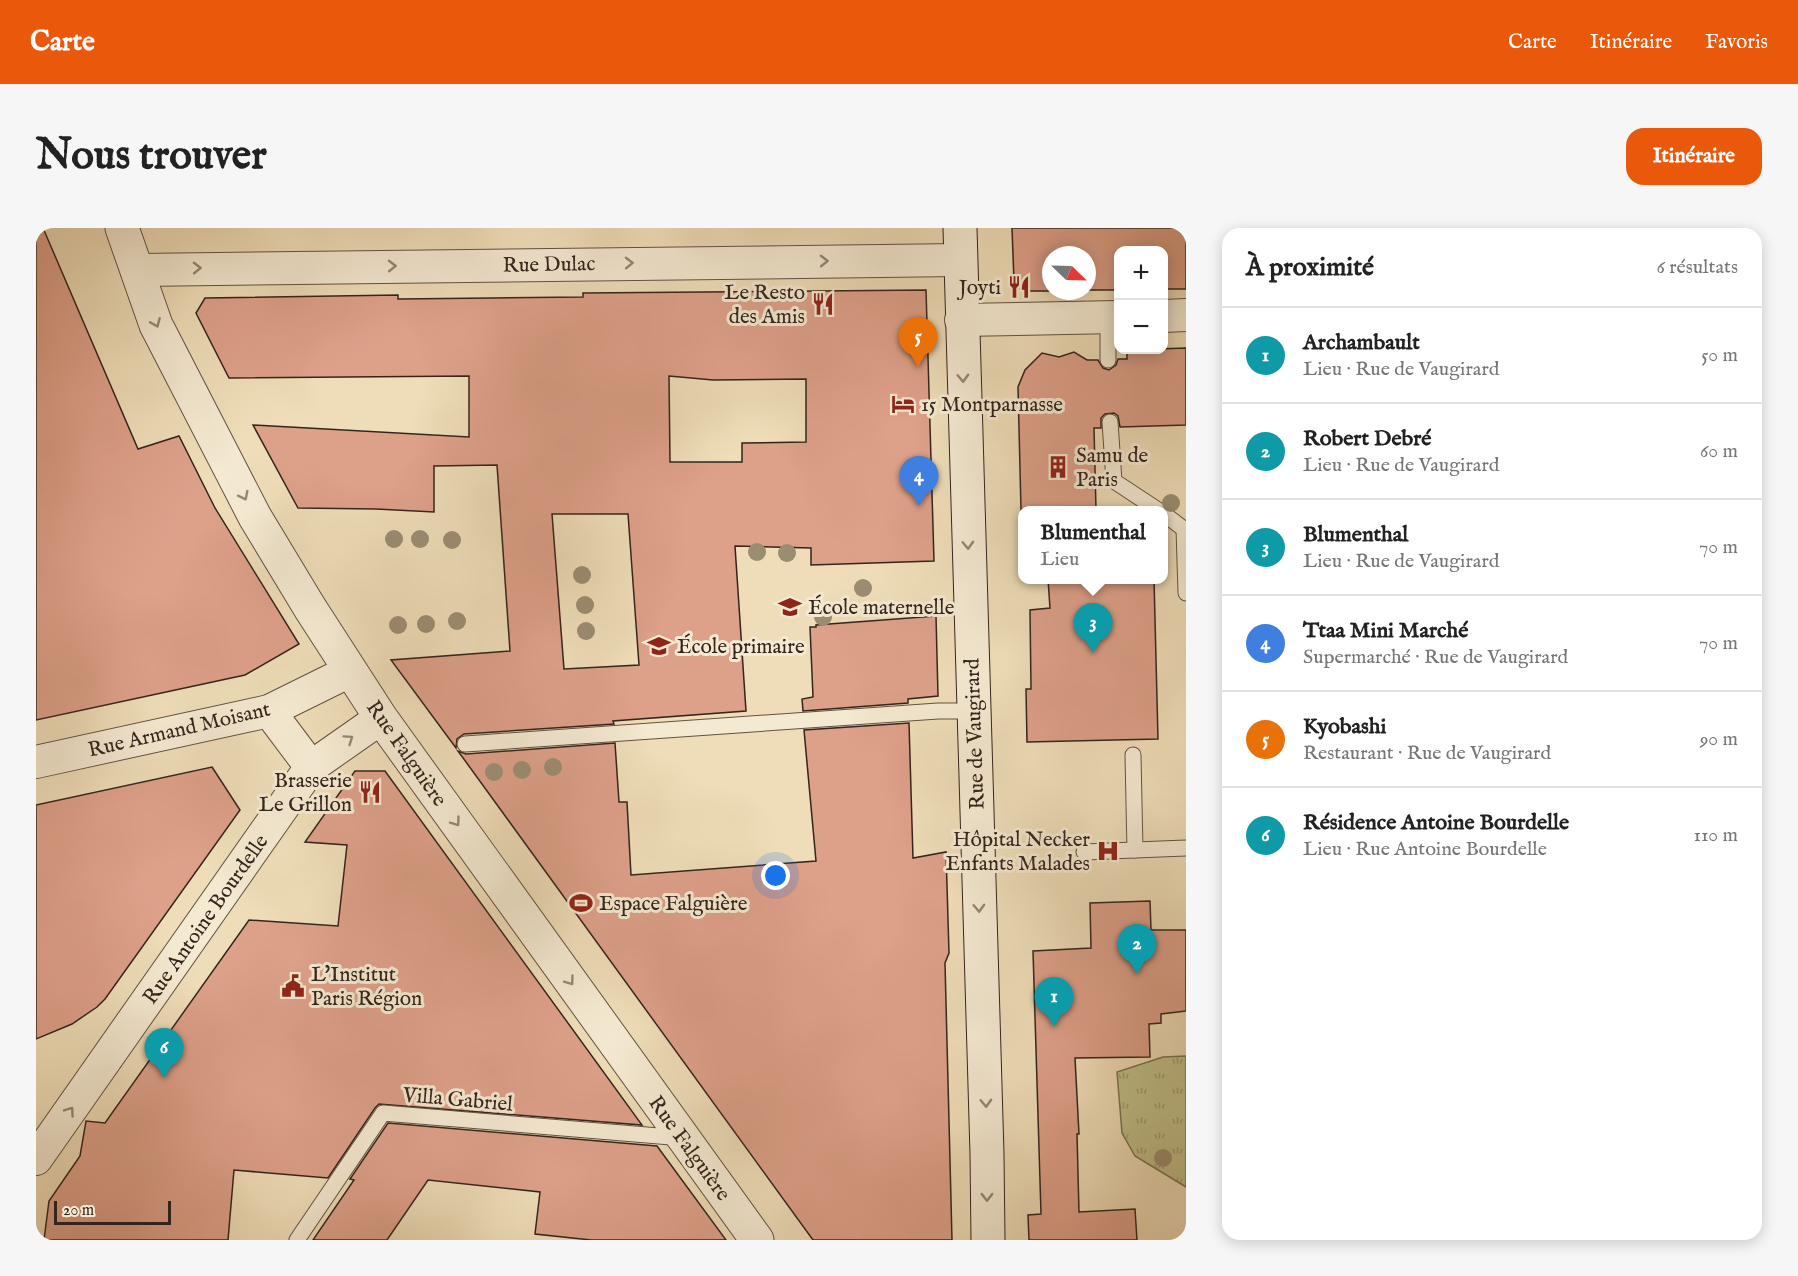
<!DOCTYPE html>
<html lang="fr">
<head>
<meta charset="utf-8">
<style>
	:root { --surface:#fff; --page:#f6f6f6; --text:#222; --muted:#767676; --line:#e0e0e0; --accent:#ea580c }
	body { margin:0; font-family:"IM FELL English",serif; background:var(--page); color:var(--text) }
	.controls { position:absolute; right:18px; top:18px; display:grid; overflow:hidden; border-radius:12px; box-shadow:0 3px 15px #0003 }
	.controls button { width:54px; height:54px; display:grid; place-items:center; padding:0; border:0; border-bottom:2px solid var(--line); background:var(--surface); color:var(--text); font:30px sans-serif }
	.compass { position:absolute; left:1006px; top:18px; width:54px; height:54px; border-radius:50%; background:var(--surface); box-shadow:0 3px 15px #0003; rotate:113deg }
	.scale { position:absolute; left:18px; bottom:15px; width:117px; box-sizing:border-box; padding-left:6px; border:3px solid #34241c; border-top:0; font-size:16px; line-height:21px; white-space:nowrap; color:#34241c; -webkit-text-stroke:4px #f4e9d1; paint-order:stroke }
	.you { position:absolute; left:740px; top:648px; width:21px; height:21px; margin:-15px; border:4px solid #fff; border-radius:50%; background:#1a73e8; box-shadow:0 0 0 9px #1a73e833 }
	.badge { display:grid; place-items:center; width:39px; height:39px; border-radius:50%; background:var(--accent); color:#fff; font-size:20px; font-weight:700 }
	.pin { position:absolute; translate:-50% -50px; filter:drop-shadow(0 2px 3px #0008) }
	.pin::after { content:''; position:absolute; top:32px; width:21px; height:18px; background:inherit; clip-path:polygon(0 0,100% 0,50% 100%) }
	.popup { position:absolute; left:982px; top:278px; width:150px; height:78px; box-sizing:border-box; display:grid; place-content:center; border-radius:12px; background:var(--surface); filter:drop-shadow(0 2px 4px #0005); font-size:20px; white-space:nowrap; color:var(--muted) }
	.popup b { font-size:22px; color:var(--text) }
	.popup::after { content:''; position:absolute; left:50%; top:100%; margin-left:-12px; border:12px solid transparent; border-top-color:var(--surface) }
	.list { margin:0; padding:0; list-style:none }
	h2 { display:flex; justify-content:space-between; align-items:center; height:78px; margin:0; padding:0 24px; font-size:26px }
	h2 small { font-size:20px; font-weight:400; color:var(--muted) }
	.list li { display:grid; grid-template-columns:39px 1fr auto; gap:18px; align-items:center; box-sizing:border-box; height:96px; padding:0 24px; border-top:2px solid var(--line) }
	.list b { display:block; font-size:22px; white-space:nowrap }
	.list p { margin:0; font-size:20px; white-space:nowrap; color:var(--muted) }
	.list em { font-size:20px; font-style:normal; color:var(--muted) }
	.map { position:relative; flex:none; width:1150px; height:1012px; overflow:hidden; border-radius:18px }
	header { display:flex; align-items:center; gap:36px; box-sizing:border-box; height:84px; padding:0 30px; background:var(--accent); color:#fff }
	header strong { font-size:28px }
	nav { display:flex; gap:33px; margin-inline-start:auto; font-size:21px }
	.intro { display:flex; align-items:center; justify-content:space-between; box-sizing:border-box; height:144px; padding:0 36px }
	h1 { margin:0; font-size:42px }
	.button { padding:15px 27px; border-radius:18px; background:var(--accent); color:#fff; font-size:21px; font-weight:700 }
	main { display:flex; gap:36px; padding:0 36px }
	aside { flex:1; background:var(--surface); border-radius:18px; box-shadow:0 3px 15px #0003 }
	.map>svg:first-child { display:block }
	.park { fill:url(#park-tufts); stroke:#7a7253; stroke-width:1.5 }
	.building { fill:#dda089; stroke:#34241c; stroke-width:1.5; fill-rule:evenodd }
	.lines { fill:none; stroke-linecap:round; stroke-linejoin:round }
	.service-casing { stroke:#625243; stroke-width:17 }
	.minor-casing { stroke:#625243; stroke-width:34 }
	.tertiary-casing { stroke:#625243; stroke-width:35 }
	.secondary-casing { stroke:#34241c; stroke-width:35 }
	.service { stroke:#f4e9d1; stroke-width:15 }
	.minor { stroke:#f4e9d1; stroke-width:32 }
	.tertiary { stroke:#f4e9d1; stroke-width:33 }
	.secondary { stroke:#f4e9d1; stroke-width:33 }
	.tree { fill:#9b8d72 }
	.oneway { stroke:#948676 }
	.labels { text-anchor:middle; stroke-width:6; stroke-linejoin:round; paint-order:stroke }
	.street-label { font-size:21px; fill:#34241c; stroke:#f4e9d1 }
	.poi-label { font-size:21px; fill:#34241c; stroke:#f4e9d1; text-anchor:start }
</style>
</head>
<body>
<header>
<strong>Carte</strong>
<nav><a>Carte</a><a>Itinéraire</a><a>Favoris</a></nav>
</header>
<div class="intro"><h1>Nous trouver</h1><a class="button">Itinéraire</a></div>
<main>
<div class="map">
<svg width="1150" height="1012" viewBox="0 0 1150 1012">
	<defs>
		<pattern id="park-tufts" width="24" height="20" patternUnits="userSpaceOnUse" patternTransform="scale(1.5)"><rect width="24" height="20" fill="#c0bf8a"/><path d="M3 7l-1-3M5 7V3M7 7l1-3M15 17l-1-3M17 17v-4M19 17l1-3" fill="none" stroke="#9d9b70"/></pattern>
	</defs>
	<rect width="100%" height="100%" fill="#eeddb8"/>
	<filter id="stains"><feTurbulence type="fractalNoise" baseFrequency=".00333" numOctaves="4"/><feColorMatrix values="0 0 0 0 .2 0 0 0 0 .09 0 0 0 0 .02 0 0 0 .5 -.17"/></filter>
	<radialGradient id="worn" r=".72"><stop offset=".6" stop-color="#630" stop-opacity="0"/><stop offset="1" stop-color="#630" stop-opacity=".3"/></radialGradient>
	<polygon class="park" points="1150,828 1150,959 1099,928 1086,905 1081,844 1127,829"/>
	<g class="building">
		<polygon points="0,0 7,0 102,221 143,208 179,280 263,416 209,447 0,492"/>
		<polygon points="976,0 1150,0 1150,61 1128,61 1128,22 1083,22 1083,62 1051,62 1051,27 1015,27 1015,63 987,63 978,54"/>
		<path d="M890,62L898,333L775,337V320L699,318L710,483L577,493L578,496L428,506L421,511L420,520L355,432L474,423L461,237L398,238V284L340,281L262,280L217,197L433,209V148L193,150L160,85L169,70L362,67V71L456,70L547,69V65ZM633,148L677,152L770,151V214L706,215V234H634ZM516,286H592L603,437L528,441Z"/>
		<polygon points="1150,120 1150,197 1084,199 1082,188 1078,185 1069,186 1065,190 1065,200 1058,200 1060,282 985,282 982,159 989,142 1006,125 1023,129 1038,124 1051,132 1062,132 1067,140 1073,142 1080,137 1082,131 1091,131 1091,122"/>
		<polygon points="1012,351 1118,351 1122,511 991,514 990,461 995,461 994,382 1014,380"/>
		<polygon points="900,388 902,468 872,471 872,475 767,483 766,471 777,469 774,399 780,399 780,397"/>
		<polygon points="873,495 877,630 910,624 913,725 909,735 916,1012 777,1012 422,523 430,526 579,515 583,574 591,574 595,647 780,633 768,502"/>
		<polygon points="176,539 204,582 69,771 61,779 36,796 0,811 0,577"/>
		<polygon points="319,543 349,543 606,897 343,876 339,880 292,950 198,942 192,1012 8,1012 13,973 44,928 50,893 69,895 213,692 302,698 311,617 269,614"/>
		<polygon points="1114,673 1115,702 1150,702 1150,783 1125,786 1125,795 1113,796 1114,829 1039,830 1043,906 1041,906 1043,984 1099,981 1101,1012 993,1012 992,987 1005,986 997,723 1055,720 1054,675"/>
		<polygon points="352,895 621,918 690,1012 555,1012 499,1006 504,964 392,952 351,1012 277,1012 318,952 314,951"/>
	</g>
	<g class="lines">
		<g class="service-casing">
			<g id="service">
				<polyline points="1072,132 1072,89"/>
				<polyline points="1074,194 1078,253 1122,282"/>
				<polyline points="1128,286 1148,301"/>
				<polyline points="1148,301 1150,365"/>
				<polyline points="429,516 902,483 938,483"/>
				<polyline points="1097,527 1099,622"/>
				<polyline points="1048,624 1150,620"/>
				<polyline points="261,1012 347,885 647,910"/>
			</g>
		</g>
		<g class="minor-casing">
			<g id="minor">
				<polyline points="102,42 924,32"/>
				<polyline points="1128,88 1150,87"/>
				<polyline points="925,92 1082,89"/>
				<polyline points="233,483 275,539"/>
				<polyline points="0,534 233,483 314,443"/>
				<polyline points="0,931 275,539 345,490"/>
			</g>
		</g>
		<g class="tertiary-casing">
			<polyline id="tertiary" points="86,0 120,97 219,289 274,380 345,490 721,1012"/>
		</g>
		<g class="secondary-casing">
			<polyline id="secondary" points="924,0 951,926 952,1012"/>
		</g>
		<use href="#service" class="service"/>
		<use href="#minor" class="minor"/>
		<use href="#tertiary" class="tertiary"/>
		<use href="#secondary" class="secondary"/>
	</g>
	<g class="tree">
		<circle cx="1135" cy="275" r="9"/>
		<circle cx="358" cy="311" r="9"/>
		<circle cx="384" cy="311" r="9"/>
		<circle cx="416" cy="312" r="9"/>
		<circle cx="721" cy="324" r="9"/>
		<circle cx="751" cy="325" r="9"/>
		<circle cx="546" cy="347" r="9"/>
		<circle cx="827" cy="360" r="9"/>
		<circle cx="549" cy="377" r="9"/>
		<circle cx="787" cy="389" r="9"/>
		<circle cx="421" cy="393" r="9"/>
		<circle cx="390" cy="396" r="9"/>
		<circle cx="362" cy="397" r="9"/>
		<circle cx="550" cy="403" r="9"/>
		<circle cx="517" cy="539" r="9"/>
		<circle cx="486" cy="542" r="9"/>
		<circle cx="458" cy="544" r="9"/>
		<circle cx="1127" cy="930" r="9"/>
	</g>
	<defs><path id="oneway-chevron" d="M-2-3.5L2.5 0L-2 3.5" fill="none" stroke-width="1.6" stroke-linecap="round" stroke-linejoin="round" transform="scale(1.5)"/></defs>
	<g class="oneway">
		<use href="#oneway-chevron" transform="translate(788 33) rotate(-1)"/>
		<use href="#oneway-chevron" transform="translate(593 35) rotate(-1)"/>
		<use href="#oneway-chevron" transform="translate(356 38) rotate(-1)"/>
		<use href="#oneway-chevron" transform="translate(161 40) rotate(-1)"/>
		<use href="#oneway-chevron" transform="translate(120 95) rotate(67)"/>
		<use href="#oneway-chevron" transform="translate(927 150) rotate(88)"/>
		<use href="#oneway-chevron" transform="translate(208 268) rotate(63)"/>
		<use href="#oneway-chevron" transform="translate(932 317) rotate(88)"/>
		<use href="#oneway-chevron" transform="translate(313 511) rotate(-35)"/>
		<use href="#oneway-chevron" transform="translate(420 594) rotate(54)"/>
		<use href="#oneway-chevron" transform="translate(943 680) rotate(88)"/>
		<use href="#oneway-chevron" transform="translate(534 753) rotate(54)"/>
		<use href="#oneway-chevron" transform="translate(950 875) rotate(88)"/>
		<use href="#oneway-chevron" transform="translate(34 883) rotate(-55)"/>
		<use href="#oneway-chevron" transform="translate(951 969) rotate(90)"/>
	</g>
	<defs>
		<g id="restaurant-bare" transform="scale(1.8)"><path d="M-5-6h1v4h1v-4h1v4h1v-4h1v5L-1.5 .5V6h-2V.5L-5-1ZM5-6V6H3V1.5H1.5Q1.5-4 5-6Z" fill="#8f2418" stroke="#f4e9d1" stroke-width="2.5" paint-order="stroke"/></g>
		<g id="hotel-bare" transform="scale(1.8)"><path d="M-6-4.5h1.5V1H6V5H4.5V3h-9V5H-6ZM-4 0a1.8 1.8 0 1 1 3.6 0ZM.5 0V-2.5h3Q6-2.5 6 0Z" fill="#8f2418" stroke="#f4e9d1" stroke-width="2.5" paint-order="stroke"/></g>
		<g id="building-bare" transform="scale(1.8)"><path d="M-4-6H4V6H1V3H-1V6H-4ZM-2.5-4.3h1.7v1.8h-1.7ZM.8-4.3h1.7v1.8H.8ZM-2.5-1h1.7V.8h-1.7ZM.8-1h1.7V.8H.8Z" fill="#8f2418" stroke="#f4e9d1" stroke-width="2.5" paint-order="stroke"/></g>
		<g id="school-bare" transform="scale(1.8)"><path d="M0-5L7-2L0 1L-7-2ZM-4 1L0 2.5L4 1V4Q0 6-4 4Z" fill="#8f2418" stroke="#f4e9d1" stroke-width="2.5" paint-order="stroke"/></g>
		<g id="hospital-bare" transform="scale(1.8)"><path d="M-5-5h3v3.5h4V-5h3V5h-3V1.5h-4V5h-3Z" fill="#8f2418" stroke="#f4e9d1" stroke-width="2.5" paint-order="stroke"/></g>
		<g id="stadium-bare" transform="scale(1.8)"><path d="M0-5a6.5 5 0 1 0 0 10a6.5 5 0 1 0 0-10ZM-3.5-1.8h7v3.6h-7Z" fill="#8f2418" stroke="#f4e9d1" stroke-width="2.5" paint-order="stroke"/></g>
		<g id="civic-bare" transform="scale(1.8)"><path d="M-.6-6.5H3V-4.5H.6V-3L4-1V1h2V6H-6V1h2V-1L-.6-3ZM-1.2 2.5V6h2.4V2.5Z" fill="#8f2418" stroke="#f4e9d1" stroke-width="2.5" paint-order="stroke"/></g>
	</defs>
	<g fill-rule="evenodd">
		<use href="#restaurant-bare" x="983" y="59"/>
		<use href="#restaurant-bare" x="787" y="76"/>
		<use href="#hotel-bare" x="867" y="176"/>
		<use href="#building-bare" x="1022" y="239"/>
		<use href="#school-bare" x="754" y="379"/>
		<use href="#school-bare" x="623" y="418"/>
		<use href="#restaurant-bare" x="334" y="564"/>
		<use href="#hospital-bare" x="1072" y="623"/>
		<use href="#stadium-bare" x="545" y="675"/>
		<use href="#civic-bare" x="257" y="758"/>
	</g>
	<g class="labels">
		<g class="street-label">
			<text transform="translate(513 36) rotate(-1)" y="7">Rue Dulac</text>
			<text transform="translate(143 501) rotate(-13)" y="7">Rue Armand Moisant</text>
			<text transform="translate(938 506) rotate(-92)" y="7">Rue de Vaugirard</text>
			<text transform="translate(371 525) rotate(55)" y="7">Rue Falguière</text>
			<text transform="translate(169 691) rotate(-55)" y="7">Rue Antoine Bourdelle</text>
			<text transform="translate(422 871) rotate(5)" y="7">Villa Gabriel</text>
			<text transform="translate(654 920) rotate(54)" y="7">Rue Falguière</text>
		</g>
		<g class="poi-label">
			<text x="965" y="66" text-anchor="end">Joyti</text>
			<text x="769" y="71" text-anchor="end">Le Resto<tspan x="769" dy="24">des Amis</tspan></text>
			<text x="885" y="183">15 Montparnasse</text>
			<text x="1040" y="234">Samu de<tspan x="1040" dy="24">Paris</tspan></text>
			<text x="772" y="386">École maternelle</text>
			<text x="641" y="425">École primaire</text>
			<text x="316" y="559" text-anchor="end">Brasserie<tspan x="316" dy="24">Le Grillon</tspan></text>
			<text x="1054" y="618" text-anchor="end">Hôpital Necker<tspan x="1054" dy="24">Enfants Malades</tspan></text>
			<text x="563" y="682">Espace Falguière</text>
			<text x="275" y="753">L'Institut<tspan x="275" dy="24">Paris Région</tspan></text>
		</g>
	</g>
	<rect width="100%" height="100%" filter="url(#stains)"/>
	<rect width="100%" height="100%" fill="url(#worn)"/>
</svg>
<div class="controls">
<button>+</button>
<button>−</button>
</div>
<svg class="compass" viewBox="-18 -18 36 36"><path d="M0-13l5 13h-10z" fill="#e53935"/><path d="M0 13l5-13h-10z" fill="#767676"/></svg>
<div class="scale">20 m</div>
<div class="you"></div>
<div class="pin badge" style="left:1018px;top:799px;background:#0f9aa8">1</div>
<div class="pin badge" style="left:1101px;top:746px;background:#0f9aa8">2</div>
<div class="pin badge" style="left:1057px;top:425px;background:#0f9aa8">3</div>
<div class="popup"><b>Blumenthal</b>Lieu</div>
<div class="pin badge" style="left:883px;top:278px;background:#3f7fe0">4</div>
<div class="pin badge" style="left:882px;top:139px;background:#e8710a">5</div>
<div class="pin badge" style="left:128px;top:850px;background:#0f9aa8">6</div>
</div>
<aside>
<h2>À proximité<small>6 résultats</small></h2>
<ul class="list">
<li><span class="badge" style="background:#0f9aa8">1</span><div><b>Archambault</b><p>Lieu · Rue de Vaugirard</p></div><em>50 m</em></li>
<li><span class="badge" style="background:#0f9aa8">2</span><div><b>Robert Debré</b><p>Lieu · Rue de Vaugirard</p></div><em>60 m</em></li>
<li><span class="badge" style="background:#0f9aa8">3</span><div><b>Blumenthal</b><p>Lieu · Rue de Vaugirard</p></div><em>70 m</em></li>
<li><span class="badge" style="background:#3f7fe0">4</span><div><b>Ttaa Mini Marché</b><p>Supermarché · Rue de Vaugirard</p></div><em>70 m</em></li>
<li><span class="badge" style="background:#e8710a">5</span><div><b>Kyobashi</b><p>Restaurant · Rue de Vaugirard</p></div><em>90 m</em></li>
<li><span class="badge" style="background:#0f9aa8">6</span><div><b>Résidence Antoine Bourdelle</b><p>Lieu · Rue Antoine Bourdelle</p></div><em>110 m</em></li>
</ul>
</aside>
</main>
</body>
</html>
